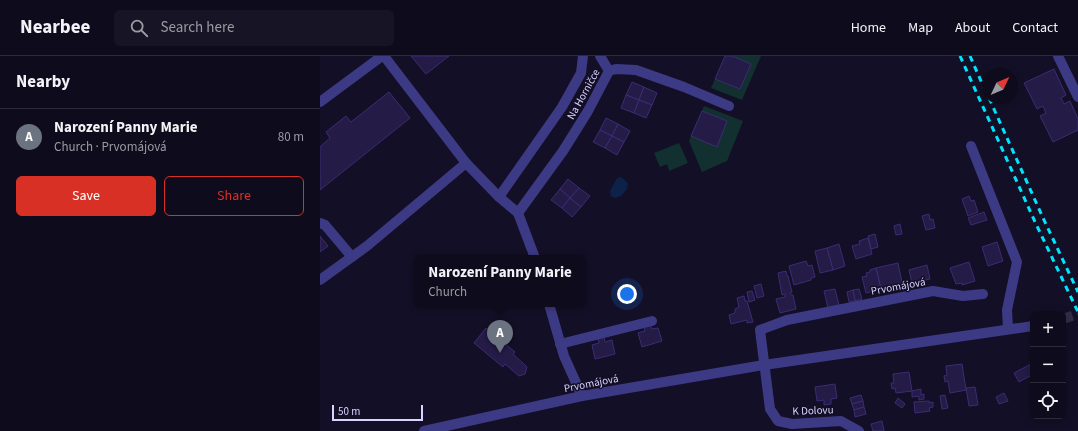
<!DOCTYPE html>
<html lang="en">
<head>
<meta charset="utf-8">
<style>
	:root { --surface:#0e0b1c; --page:#171425; --text:#f1f3f6; --muted:#9b9ba3; --line:#2e2b3b; --accent:#d93025 }
	body { margin:0; font-family:"Source Sans 3",sans-serif; background:var(--page); color:var(--text) }
	.controls { position:absolute; right:12px; bottom:12px; display:grid; overflow:hidden; border-radius:6px; box-shadow:0 2px 10px #0003 }
	.controls button { width:36px; height:36px; display:grid; place-items:center; padding:0; border:0; border-bottom:1px solid var(--line); background:var(--surface); color:var(--text); font:20px sans-serif }
	.compass { position:absolute; left:662px; top:12px; width:36px; height:36px; border-radius:50%; background:var(--surface); box-shadow:0 2px 10px #0003; rotate:46deg }
	.scale { position:absolute; left:12px; bottom:10px; width:91px; box-sizing:border-box; padding-left:4px; border:2px solid #d9d4ff; border-top:0; font-size:11px; line-height:14px; white-space:nowrap; color:#d9d4ff; -webkit-text-stroke:3px #130f26; paint-order:stroke }
	.you { position:absolute; left:307px; top:238px; width:14px; height:14px; margin:-10px; border:3px solid #fff; border-radius:50%; background:#1a73e8; box-shadow:0 0 0 6px #1a73e833 }
	.badge { display:grid; place-items:center; width:26px; height:26px; border-radius:50%; background:var(--accent); color:#fff; font-size:13px; font-weight:700 }
	.pin { position:absolute; translate:-50% -33px; filter:drop-shadow(0 1px 2px #0008) }
	.pin::after { content:''; position:absolute; top:21px; width:14px; height:12px; background:inherit; clip-path:polygon(0 0,100% 0,50% 100%) }
	.popup { position:absolute; left:94px; top:199px; width:172px; height:52px; box-sizing:border-box; display:grid; place-content:center; border-radius:6px; background:var(--surface); filter:drop-shadow(0 1px 3px #0005); font-size:13px; white-space:nowrap; color:var(--muted) }
	.popup b { font-size:15px; color:var(--text) }
	.popup::after { content:''; position:absolute; left:50%; top:100%; margin-left:-8px; border:8px solid transparent; border-top-color:var(--surface) }
	.list { margin:0; padding:0; list-style:none }
	h2 { display:flex; justify-content:space-between; align-items:center; height:52px; margin:0; padding:0 16px; font-size:17px }
	h2 small { font-size:13px; font-weight:400; color:var(--muted) }
	.list li { display:grid; grid-template-columns:26px 1fr auto; gap:12px; align-items:center; box-sizing:border-box; height:56px; padding:0 16px; border-top:1px solid var(--line) }
	.list b { display:block; font-size:15px; white-space:nowrap }
	.list p { margin:0; font-size:13px; white-space:nowrap; color:var(--muted) }
	.list em { font-size:13px; font-style:normal; color:var(--muted) }
	.actions { display:flex; gap:8px; padding:12px 16px }
	.actions a { flex:1; padding:9px 0; border:1px solid var(--accent); border-radius:6px; text-align:center; font-size:14px; color:var(--accent) }
	.actions .main { background:var(--accent); color:#fff }
	.icon { flex:none; width:22px; height:22px; fill:none; stroke:currentColor; stroke-width:2; stroke-linecap:round; stroke-linejoin:round }
	.map { position:relative; flex:none; width:758px; height:375px; overflow:hidden }
	header { display:flex; align-items:center; gap:24px; box-sizing:border-box; height:56px; padding:0 20px; background:var(--surface); border-bottom:1px solid var(--line) }
	header strong { font-size:19px }
	nav { display:flex; gap:22px; margin-inline-start:auto; font-size:14px }
	.search { width:280px; height:36px; background:var(--page); display:flex; align-items:center; gap:10px; box-sizing:border-box; padding:0 14px; border-radius:6px; color:var(--muted); font-size:15px }
	main { display:flex }
	aside { flex:1; background:var(--surface) }
	.map>svg:first-child { display:block }
	.green { fill:#12302f }
	.water { fill:#0c2248 }
	.building { fill:#241b47; stroke:#3b2d73 }
	.lines { fill:none; stroke-linecap:round; stroke-linejoin:round }
	.minor-tunnel { stroke:#312d47; stroke-width:10; stroke-dasharray:10 5; stroke-linecap:butt }
	.minor { stroke:#3d3a85; stroke-width:10 }
	.rail { stroke:#00e5ff; stroke-width:3; stroke-dasharray:6 5; stroke-linecap:butt }
	.labels { text-anchor:middle; stroke-width:3; stroke-linejoin:round; paint-order:stroke }
	.street-label { font-size:11px; fill:#d9d4ff; stroke:#130f26 }
</style>
</head>
<body>
<header>
<strong>Nearbee</strong>
<div class="search"><svg class="icon" aria-label="search" viewBox="0 0 24 24"><circle cx="10" cy="10" r="6"/><path d="M15 15l6 6"/></svg>Search here</div>
<nav><a>Home</a><a>Map</a><a>About</a><a>Contact</a></nav>
</header>
<main>
<aside>
<h2>Nearby<small></small></h2>
<ul class="list">
<li><span class="badge" style="background:#6b7280">A</span><div><b>Narození Panny Marie</b><p>Church · Prvomájová</p></div><em>80 m</em></li>
</ul>
<div class="actions"><a class="main">Save</a><a>Share</a></div>
</aside>
<div class="map">
<svg width="758" height="375" viewBox="0 0 758 375">
	<rect width="100%" height="100%" fill="#130f26"/>
	<g class="green">
		<polygon points="412,0 441,0 422,44 391,32 395,23 420,33 431,8"/>
		<polygon points="384,50 423,65 407,105 382,116 369,85 371,80 407,65 382,55"/>
		<polygon points="359,87 368,107 349,115 347,108 340,111 334,97"/>
	</g>
	<polygon class="water" points="301,121 308,127 307,133 301,140 295,142 291,140 290,135 297,122"/>
	<g class="building">
		<polygon points="91,0 129,0 106,18"/>
		<polygon points="405,0 412,0 431,8 420,33 395,23"/>
		<polygon points="734,13 746,39 741,42 744,48 750,45 758,63 758,74 733,86 720,60 726,57 723,50 717,53 704,27"/>
		<polygon points="312,26 324,31 319,44 306,39"/>
		<polygon points="324,31 337,37 332,49 319,44"/>
		<polygon points="69,36 90,62 0,134 0,91 10,82 6,76 26,60 31,66"/>
		<polygon points="306,39 319,44 314,57 301,52"/>
		<polygon points="319,44 332,49 326,62 314,57"/>
		<polygon points="382,55 407,65 397,91 371,80"/>
		<polygon points="286,62 298,68 292,80 280,74"/>
		<polygon points="298,68 310,75 304,86 292,80"/>
		<polygon points="280,74 292,80 285,92 273,86"/>
		<polygon points="292,80 304,86 297,99 285,92"/>
		<polygon points="248,123 259,132 250,142 240,133"/>
		<polygon points="259,132 270,140 261,151 250,142"/>
		<polygon points="240,133 250,142 242,152 231,144"/>
		<polygon points="649,140 651,145 654,144 658,156 648,160 642,143"/>
		<polygon points="250,142 261,151 252,161 242,152"/>
		<polygon points="664,156 667,164 651,169 648,162"/>
		<polygon points="609,158 610,164 613,163 615,172 606,174 602,160"/>
		<polygon points="580,168 582,178 576,179 574,170"/>
		<polygon points="555,178 558,191 551,193 548,180"/>
		<polygon points="0,180 8,190 0,196"/>
		<polygon points="548,182 552,198 536,203 532,190 540,188 539,185"/>
		<polygon points="677,186 683,205 668,210 662,191"/>
		<polygon points="519,188 525,210 513,214 507,192"/>
		<polygon points="507,192 513,214 500,217 495,195"/>
		<polygon points="486,205 488,210 492,209 495,221 491,222 491,224 474,229 469,210"/>
		<polygon points="649,206 655,225 642,229 642,227 636,228 630,212"/>
		<polygon points="578,207 583,231 576,232 576,230 561,233 556,212"/>
		<polygon points="607,209 610,223 592,227 589,214"/>
		<polygon points="556,212 561,233 546,237 542,221 547,220 546,217 550,216 550,214"/>
		<polygon points="466,215 467,220 468,220 472,236 470,237 471,239 473,239 476,253 460,257 456,243 465,241 465,238 462,239 458,217"/>
		<polygon points="441,228 444,240 437,242 434,230"/>
		<polygon points="515,233 519,249 508,252 504,235"/>
		<polygon points="539,233 542,243 535,245 533,234"/>
		<polygon points="533,234 535,245 529,246 527,236"/>
		<polygon points="432,235 435,244 429,246 427,236"/>
		<polygon points="424,240 425,245 427,245 433,266 427,267 427,264 411,268 409,259 415,257 415,253 419,251 417,242"/>
		<polygon points="330,269 332,273 338,272 342,285 322,291 318,277 325,275 324,271"/>
		<polygon points="166,272 195,296 193,298 207,311 205,318 199,320 185,308 183,311 154,287"/>
		<polygon points="284,281 285,286 292,284 295,298 275,303 272,289 279,287 278,283"/>
		<polygon points="713,307 713,318 699,326 694,317"/>
		<polygon points="642,308 646,334 630,337 628,325 625,326 624,320 627,319 626,310"/>
		<polygon points="589,316 592,335 576,337 575,332 572,333 571,327 574,327 573,318"/>
		<polygon points="515,328 517,342 511,343 511,348 504,349 504,344 497,345 495,331"/>
		<polygon points="655,331 658,349 649,350 646,332"/>
		<polygon points="601,333 601,339 604,338 604,343 599,344 599,340 592,341 592,335"/>
		<polygon points="684,337 688,345 679,348 676,341"/>
		<polygon points="541,339 543,345 532,348 530,342"/>
		<polygon points="625,339 628,352 622,353 620,340"/>
		<polygon points="578,342 585,348 582,352 575,347"/>
		<polygon points="543,345 544,351 534,354 532,348"/>
		<polygon points="609,345 609,347 613,346 613,351 609,352 610,355 595,357 594,346"/>
		<polygon points="544,351 546,358 535,361 534,354"/>
		<polygon points="562,365 564,375 553,375 551,368"/>
	</g>
	<g class="lines">
		<polyline class="minor-tunnel" points="743,263 758,258"/>
		<g class="minor">
			<polyline points="64,0 146,107 179,141 198,157 215,202"/>
			<polyline points="280,0 289,15"/>
			<polyline points="738,0 758,41"/>
			<polyline points="0,46 62,0"/>
			<polyline points="651,90 697,206 687,254 688,273"/>
			<polyline points="179,141 242,51 261,17 263,0"/>
			<polyline points="198,157 243,95 268,55 289,15 296,13 316,14 364,31 409,50"/>
			<polyline points="0,167 5,169 32,201"/>
			<polyline points="0,224 47,190 146,107"/>
			<polyline points="229,248 244,300 262,340"/>
			<polyline points="240,288 332,265"/>
			<polyline points="104,375 262,340 444,309 713,270"/>
			<polyline points="539,375 521,365 472,368 458,365 450,353 440,274 467,264 613,235 643,240 663,238"/>
		</g>
		<g class="rail">
			<polyline points="640,0 716,168 758,256"/>
			<polyline points="650,0 668,41"/>
			<polyline points="669,42 724,164 758,236"/>
		</g>
	</g>
	<g class="labels">
		<g class="street-label">
			<text transform="translate(263 38) rotate(-61)" y="4">Na Horničce</text>
			<text transform="translate(578 230) rotate(-10)" y="4">Prvomájová</text>
			<text transform="translate(271 327) rotate(-11)" y="4">Prvomájová</text>
			<text transform="translate(493 354) rotate(-2)" y="4">K Dolovu</text>
		</g>
	</g>
</svg>
<div class="controls">
<button>+</button>
<button>−</button>
<button><svg class="icon" aria-label="locate" viewBox="0 0 24 24"><circle cx="12" cy="12" r="6"/><path d="M12 2v4M12 18v4M2 12h4M18 12h4"/></svg></button>
</div>
<svg class="compass" viewBox="-18 -18 36 36"><path d="M0-13l5 13h-10z" fill="#e53935"/><path d="M0 13l5-13h-10z" fill="#9b9ba3"/></svg>
<div class="scale">50 m</div>
<div class="you"></div>
<div class="pin badge" style="left:180px;top:297px;background:#6b7280">A</div>
<div class="popup"><b>Narození Panny Marie</b>Church</div>
</div>
</main>
</body>
</html>
